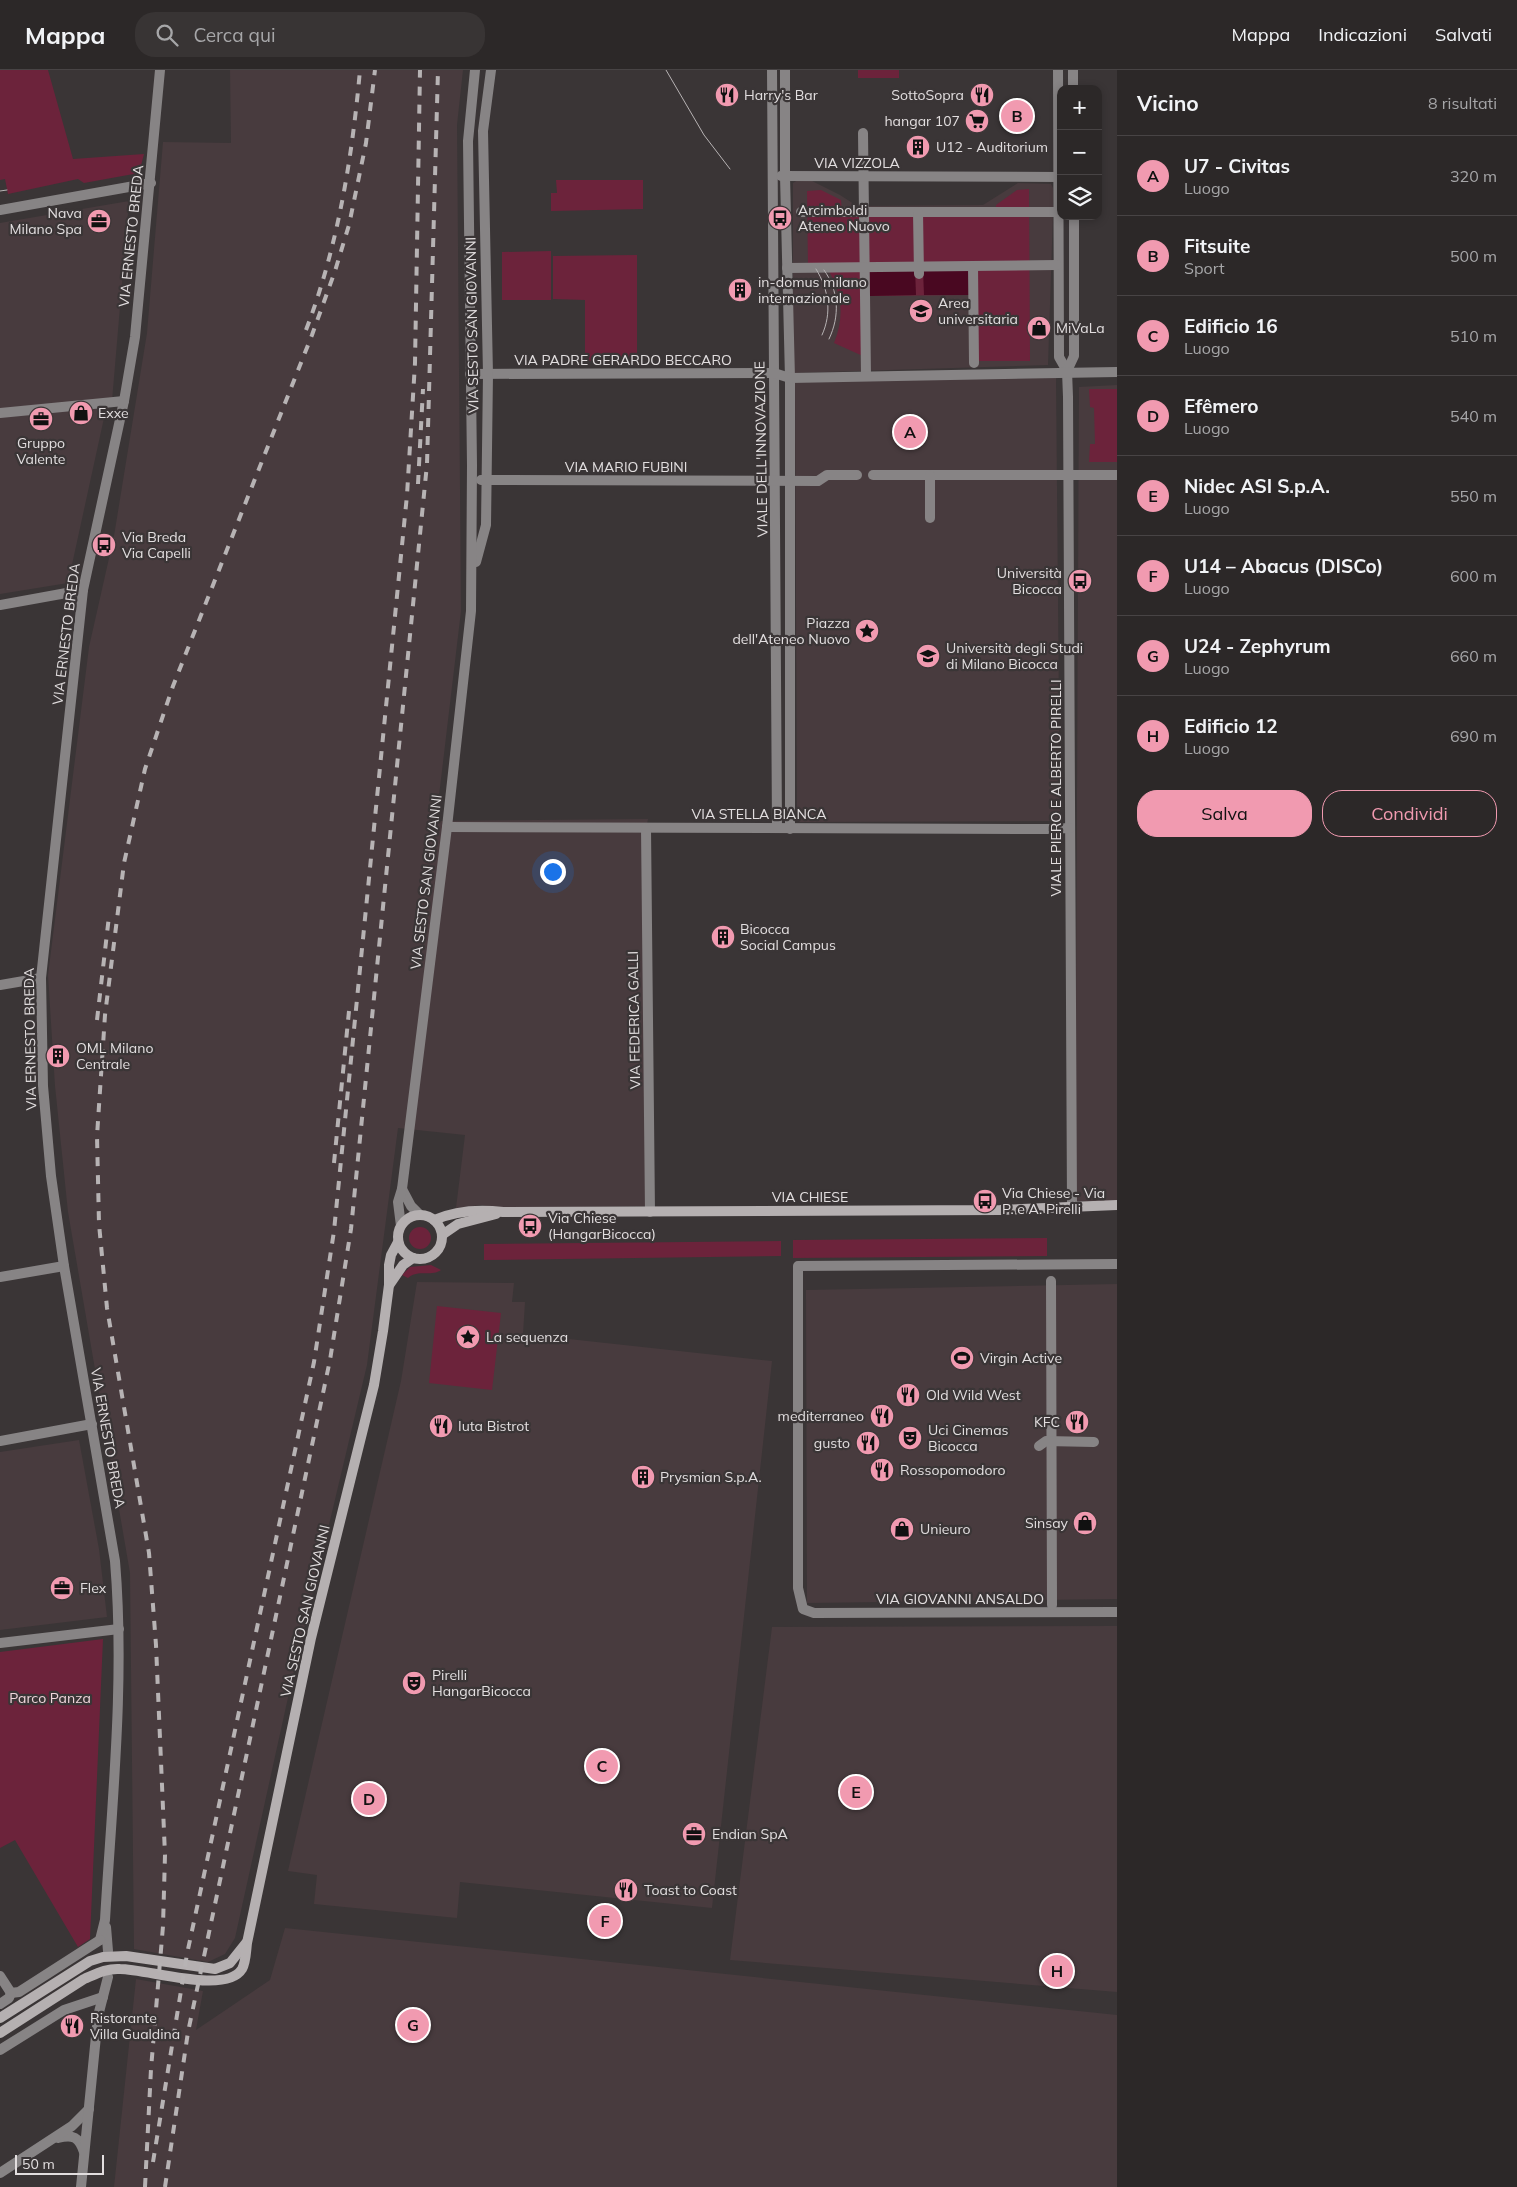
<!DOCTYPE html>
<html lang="it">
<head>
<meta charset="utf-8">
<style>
	:root { --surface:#2c2828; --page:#383434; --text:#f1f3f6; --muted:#a6a6a8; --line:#484445; --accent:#f19ab0 }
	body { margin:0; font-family:Mulish,sans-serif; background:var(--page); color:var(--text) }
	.controls { position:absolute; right:15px; top:15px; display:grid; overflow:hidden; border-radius:10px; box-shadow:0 2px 8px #0003 }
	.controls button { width:45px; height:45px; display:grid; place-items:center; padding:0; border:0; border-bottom:1px solid var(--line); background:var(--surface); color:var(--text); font:25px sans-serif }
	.scale { position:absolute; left:15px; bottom:12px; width:89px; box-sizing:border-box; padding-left:5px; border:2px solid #e2dedf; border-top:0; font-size:14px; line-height:18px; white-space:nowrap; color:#e2dedf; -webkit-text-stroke:4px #3a3536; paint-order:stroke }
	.you { position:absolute; left:552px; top:801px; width:18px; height:18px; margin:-12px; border:4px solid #fff; border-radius:50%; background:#1a73e8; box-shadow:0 0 0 8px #1a73e833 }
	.badge { display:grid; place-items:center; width:32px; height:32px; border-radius:50%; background:var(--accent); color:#111; font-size:16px; font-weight:700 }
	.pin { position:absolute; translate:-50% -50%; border:2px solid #fff; box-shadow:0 1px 5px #0006 }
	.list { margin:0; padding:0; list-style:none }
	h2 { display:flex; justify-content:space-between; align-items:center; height:65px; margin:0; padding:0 20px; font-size:21px }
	h2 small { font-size:16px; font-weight:400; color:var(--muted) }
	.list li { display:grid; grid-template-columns:32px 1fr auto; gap:15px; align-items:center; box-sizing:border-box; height:80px; padding:0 20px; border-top:1px solid var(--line) }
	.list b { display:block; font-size:19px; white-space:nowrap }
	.list p { margin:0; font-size:16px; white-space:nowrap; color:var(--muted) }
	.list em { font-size:16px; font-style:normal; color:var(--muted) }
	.actions { display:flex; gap:10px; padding:15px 20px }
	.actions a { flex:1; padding:11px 0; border:1px solid var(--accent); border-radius:20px; text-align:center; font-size:18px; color:var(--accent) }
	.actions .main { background:var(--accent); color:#111 }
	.icon { flex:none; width:28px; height:28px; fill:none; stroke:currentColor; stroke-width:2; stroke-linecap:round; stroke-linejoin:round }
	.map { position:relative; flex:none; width:1117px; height:2117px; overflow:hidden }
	header { display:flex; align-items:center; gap:30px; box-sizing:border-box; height:70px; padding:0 25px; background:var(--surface); border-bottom:1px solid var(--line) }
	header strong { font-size:24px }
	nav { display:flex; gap:28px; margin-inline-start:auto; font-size:18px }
	.search { width:350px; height:45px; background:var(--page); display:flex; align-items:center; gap:12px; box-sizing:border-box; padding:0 18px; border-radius:20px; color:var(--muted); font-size:19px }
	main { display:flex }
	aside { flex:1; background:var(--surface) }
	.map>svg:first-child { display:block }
	.built { fill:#483b3e }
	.green { fill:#6c233b }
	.water { fill:#490821 }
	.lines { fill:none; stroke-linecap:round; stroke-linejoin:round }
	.street { stroke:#878485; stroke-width:10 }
	.secondary { stroke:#b5b0b1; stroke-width:10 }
	.tram { stroke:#b7b3b4; stroke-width:1 }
	.rail { stroke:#b7b3b4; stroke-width:4; stroke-dasharray:9 9; stroke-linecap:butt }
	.labels { text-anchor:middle; stroke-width:4.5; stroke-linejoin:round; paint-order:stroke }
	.poi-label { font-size:14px; fill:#e2dedf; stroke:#3a3536; text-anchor:start }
	.street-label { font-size:14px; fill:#e2dedf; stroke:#3a3536 }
	.park-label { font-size:14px; fill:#efd5db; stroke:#3a3536 }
</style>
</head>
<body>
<header>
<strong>Mappa</strong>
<div class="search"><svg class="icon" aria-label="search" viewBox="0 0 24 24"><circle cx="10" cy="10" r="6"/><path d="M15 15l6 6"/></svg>Cerca qui</div>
<nav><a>Mappa</a><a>Indicazioni</a><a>Salvati</a></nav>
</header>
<main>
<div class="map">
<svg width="1117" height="2117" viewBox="0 0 1117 2117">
	<rect width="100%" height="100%" fill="#3a3536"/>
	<g class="built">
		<polygon points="230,0 463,0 457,55 461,541 436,751 648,749 646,758 654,1136 504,1138 481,1135 456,1138 465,1065 398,1058 367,1295 289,1623 235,1868 225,1884 208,1892 134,1879 130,1503 68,1142 55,1016 48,905 89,577 114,466 147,263 163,72 231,73"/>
		<polygon points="798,110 810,110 840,125 857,136 983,135 1018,113 1051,114 1053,118 1053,143 1048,295 793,303 793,113"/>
		<polygon points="129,131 112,331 104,348 68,513 0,524 0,153"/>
		<polygon points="1056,308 1060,751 800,752 797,749 795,310"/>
		<polygon points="1117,315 1117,1131 1075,1131 1079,317"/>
		<polygon points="417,1212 514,1213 512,1232 525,1232 523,1264 772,1291 712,1838 460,1812 457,1848 314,1834 317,1805 288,1801 401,1311"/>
		<polygon points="1117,1214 1117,1529 807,1533 806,1220"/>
		<polygon points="79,1370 99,1479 107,1547 0,1560 0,1382"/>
		<polygon points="1117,1556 1117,1922 730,1890 772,1557"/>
		<polygon points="285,1858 1117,1945 1117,2117 114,2117 136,1909 203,1921 196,1960 270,1910"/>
	</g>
	<g class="green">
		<polygon points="0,0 48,0 73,89 144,84 139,103 84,113 78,109 8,124 5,109 0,110"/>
		<rect x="858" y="0" width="41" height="8"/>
		<polygon points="556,110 643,110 643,139 551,141 551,123 557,123"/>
		<path d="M1029,119L1030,291H974L973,225L865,226V287L834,273C845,246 842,222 827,198H808L807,121L821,120L841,130L842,142L996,141V135L1017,120Z"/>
		<polygon points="551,181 551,230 502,230 502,182"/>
		<polygon points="637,185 637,290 585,291 585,230 553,229 553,186"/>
		<polygon points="1089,319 1117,319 1117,392 1089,392 1090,374 1095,374 1094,338 1090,337"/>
		<circle cx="420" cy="1168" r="11"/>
		<polygon points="1047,1168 1047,1186 793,1188 793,1170"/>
		<polygon points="781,1171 781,1186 484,1190 484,1174"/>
		<path d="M431,1195L441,1200C431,1207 418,1199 408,1208L402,1205L410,1197Z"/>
		<polygon points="437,1236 501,1243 492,1320 429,1313"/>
		<polygon points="103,1569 90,1869 78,1877 15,1770 0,1778 0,1582"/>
	</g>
	<g class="water">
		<polygon points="969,198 970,225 924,225 923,199"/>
		<polygon points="915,199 916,225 870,226 869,200"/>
	</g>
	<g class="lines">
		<g class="street">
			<polyline points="772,0 777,758"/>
			<polyline points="785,0 785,106 790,308 790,759"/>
			<polyline points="1058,0 1059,287 1067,301 1068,327 1072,1136"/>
			<polyline points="1073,0 1073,19"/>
			<polyline points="863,63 866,306"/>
			<polyline points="781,106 1061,107"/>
			<polyline points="0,140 151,113"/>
			<polyline points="801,142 1058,142"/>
			<polyline points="918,142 919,204"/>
			<polyline points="973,196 974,293"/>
			<polyline points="787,198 1057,195"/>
			<polyline points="1067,301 1074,286 1074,146"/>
			<polyline points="470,304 774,303 790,308 1117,302"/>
			<polyline points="0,343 124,331"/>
			<polyline points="873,405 1117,405"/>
			<polyline points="930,405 930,448"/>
			<polyline points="481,410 818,411 827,405 857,405"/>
			<polyline points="476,492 486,455 488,304 483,61 491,0"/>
			<polyline points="0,535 83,520"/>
			<polyline points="447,757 1049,759 1070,758"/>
			<polyline points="646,758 650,1142"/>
			<polyline points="0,915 41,908"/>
			<polyline points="402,1119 411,1136 420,1145"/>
			<polyline points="401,1156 398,1132 402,1119 447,757 471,541 472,395 468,71 475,0"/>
			<polyline points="1117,1194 798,1196 798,1518 803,1539 814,1543 1117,1542"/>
			<polyline points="0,1207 64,1196"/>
			<polyline points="1051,1211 1052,1535"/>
			<polyline points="0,1371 92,1354"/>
			<polyline points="1039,1376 1046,1371 1094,1372"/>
			<polyline points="0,1573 119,1559"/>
			<polyline points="106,1857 108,1881"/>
			<path d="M100,1870L105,1850C112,1731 125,1611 115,1491L64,1196L51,1106L43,1016L41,908L83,520L124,331L135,267L160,0"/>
			<polyline points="0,1906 11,1923"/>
			<polyline points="11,1923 19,1922 100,1870"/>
			<polyline points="0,1934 9,1928 11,1923"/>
			<polyline points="0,1980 64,1940 103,1927"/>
			<path d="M58,2068C73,2064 79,2067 84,2082"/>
			<polyline points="0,2103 72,2056 89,2039"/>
			<polyline points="81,2117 98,1946 108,1907"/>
		</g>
		<g class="secondary">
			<circle cx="420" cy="1167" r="22"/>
			<path d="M434,1150C457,1140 479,1139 503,1142L1000,1140L1117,1135"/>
			<polyline points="442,1165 458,1154 496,1144"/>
			<polyline points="390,1214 403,1195 413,1188"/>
			<polyline points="0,1948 90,1891 103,1887 126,1886 215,1899 230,1893 246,1873"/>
			<path d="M0,1963L84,1909C96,1904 107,1898 120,1899C148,1899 226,1925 242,1899C246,1892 246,1881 247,1873L311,1568L374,1315L383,1261L389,1215V1195L391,1185L398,1172"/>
		</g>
		<g class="tram">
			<polyline points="666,0 704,65 730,99"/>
			<polyline points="0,121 7,120"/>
			<path d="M816,199C829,220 832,243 822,265"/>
			<path d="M824,200C839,221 840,246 829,269"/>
		</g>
		<g class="rail">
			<path d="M306,260C338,176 352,89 360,0"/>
			<polyline points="418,414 423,319"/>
			<polyline points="97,950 109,846"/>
			<polyline points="334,1093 349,941"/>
			<polyline points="153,2092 187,1884 314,1292 334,1161 407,425 415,293 420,0"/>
			<polyline points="145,2117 151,1999 163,1856 165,1785 156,1575 149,1483 107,1238 99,1154 97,1066 105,945 124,793 145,699 173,616 312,265 335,201 349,155 366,73 375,0"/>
			<polyline points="165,2117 188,1962 330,1290 351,1159 427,394 438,0"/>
		</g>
	</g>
	<defs>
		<g id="restaurant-disc" transform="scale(1.25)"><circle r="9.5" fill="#f19ab0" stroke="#3a3536"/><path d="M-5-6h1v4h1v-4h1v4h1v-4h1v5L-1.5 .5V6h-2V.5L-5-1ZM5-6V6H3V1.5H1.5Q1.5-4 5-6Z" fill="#111"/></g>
		<g id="supermarket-disc" transform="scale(1.25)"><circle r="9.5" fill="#f19ab0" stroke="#3a3536"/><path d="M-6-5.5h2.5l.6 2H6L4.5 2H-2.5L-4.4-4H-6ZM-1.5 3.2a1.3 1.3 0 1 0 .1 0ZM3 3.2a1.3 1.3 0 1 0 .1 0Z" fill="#111"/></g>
		<g id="building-disc" transform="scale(1.25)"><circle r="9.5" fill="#f19ab0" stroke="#3a3536"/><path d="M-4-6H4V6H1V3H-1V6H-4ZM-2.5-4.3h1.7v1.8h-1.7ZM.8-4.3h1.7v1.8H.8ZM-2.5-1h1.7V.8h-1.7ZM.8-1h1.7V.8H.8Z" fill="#111"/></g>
		<g id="bus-disc" transform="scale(1.25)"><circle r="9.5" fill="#f19ab0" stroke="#3a3536"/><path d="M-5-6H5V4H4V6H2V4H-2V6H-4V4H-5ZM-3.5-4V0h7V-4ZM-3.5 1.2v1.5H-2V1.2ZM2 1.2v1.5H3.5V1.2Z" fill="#111"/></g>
		<g id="office-disc" transform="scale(1.25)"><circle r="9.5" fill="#f19ab0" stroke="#3a3536"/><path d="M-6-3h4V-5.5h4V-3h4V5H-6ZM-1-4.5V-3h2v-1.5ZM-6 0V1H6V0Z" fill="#111"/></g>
		<g id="university-disc" transform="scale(1.25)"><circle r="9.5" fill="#f19ab0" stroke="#3a3536"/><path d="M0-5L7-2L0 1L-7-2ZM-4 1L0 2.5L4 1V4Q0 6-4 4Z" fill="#111"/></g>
		<g id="shop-disc" transform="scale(1.25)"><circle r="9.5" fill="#f19ab0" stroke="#3a3536"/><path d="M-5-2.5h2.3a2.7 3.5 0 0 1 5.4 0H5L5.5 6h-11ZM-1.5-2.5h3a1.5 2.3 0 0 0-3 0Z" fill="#111"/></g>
		<g id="sight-disc" transform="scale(1.25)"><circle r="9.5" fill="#f19ab0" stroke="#3a3536"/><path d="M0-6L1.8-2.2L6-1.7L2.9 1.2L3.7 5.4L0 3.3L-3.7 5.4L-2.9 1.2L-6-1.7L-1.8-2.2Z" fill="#111"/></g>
		<g id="stadium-disc" transform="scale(1.25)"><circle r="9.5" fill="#f19ab0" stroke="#3a3536"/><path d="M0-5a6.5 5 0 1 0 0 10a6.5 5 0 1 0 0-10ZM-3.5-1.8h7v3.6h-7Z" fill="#111"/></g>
		<g id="theatre-disc" transform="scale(1.25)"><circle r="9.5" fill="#f19ab0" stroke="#3a3536"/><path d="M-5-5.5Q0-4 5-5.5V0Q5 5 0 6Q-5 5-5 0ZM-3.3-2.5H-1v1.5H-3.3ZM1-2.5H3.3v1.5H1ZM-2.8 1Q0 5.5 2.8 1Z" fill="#111"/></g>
	</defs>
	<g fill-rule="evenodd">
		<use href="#restaurant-disc" x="727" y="25"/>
		<use href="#restaurant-disc" x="982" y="25"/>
		<use href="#supermarket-disc" x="977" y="51"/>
		<use href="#building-disc" x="918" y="77"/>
		<use href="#bus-disc" x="780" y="148"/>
		<use href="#office-disc" x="99" y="151"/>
		<use href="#building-disc" x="740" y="220"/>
		<use href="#university-disc" x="921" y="241"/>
		<use href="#shop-disc" x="1039" y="258"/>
		<use href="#shop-disc" x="81" y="343"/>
		<use href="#office-disc" x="41" y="349"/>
		<use href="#bus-disc" x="104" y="475"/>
		<use href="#bus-disc" x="1080" y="511"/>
		<use href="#sight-disc" x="867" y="561"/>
		<use href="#university-disc" x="928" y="586"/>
		<use href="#building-disc" x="723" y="867"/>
		<use href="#building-disc" x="58" y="986"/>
		<use href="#bus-disc" x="985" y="1131"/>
		<use href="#bus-disc" x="530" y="1156"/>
		<use href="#sight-disc" x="468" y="1267"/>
		<use href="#stadium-disc" x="962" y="1288"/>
		<use href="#restaurant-disc" x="908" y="1325"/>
		<use href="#restaurant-disc" x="882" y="1346"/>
		<use href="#restaurant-disc" x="1077" y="1352"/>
		<use href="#restaurant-disc" x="441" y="1356"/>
		<use href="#theatre-disc" x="910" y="1368"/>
		<use href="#restaurant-disc" x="868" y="1373"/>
		<use href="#restaurant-disc" x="882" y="1400"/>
		<use href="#building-disc" x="643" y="1407"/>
		<use href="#shop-disc" x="1085" y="1453"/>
		<use href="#shop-disc" x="902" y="1459"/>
		<use href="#office-disc" x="62" y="1518"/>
		<use href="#theatre-disc" x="414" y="1613"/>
		<use href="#office-disc" x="694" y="1764"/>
		<use href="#restaurant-disc" x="626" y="1820"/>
		<use href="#restaurant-disc" x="72" y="1956"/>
	</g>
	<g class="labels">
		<g class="poi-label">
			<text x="744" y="30">Harry's Bar</text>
			<text x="964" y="30" text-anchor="end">SottoSopra</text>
			<text x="960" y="56" text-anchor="end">hangar 107</text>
			<text x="936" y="82">U12 - Auditorium</text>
			<text x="798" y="145">Arcimboldi<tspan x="798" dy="16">Ateneo Nuovo</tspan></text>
			<text x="82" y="148" text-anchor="end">Nava<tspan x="82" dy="16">Milano Spa</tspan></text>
			<text x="758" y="217">in-domus milano<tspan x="758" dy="16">internazionale</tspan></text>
			<text x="938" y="238">Area<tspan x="938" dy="16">universitaria</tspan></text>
			<text x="1056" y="263">MiVaLa</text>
			<text x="98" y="348">Exxe</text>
			<text x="41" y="378" text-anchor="middle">Gruppo<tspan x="41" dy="16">Valente</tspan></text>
			<text x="122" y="472">Via Breda<tspan x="122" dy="16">Via Capelli</tspan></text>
			<text x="1062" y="508" text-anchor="end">Università<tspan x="1062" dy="16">Bicocca</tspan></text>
			<text x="850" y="558" text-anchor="end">Piazza<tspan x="850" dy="16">dell'Ateneo Nuovo</tspan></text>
			<text x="946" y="583">Università degli Studi<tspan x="946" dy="16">di Milano Bicocca</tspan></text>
			<text x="740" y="864">Bicocca<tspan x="740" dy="16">Social Campus</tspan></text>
			<text x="76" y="983">OML Milano<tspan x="76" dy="16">Centrale</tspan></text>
			<text x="1002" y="1128">Via Chiese - Via<tspan x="1002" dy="16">P. e A. Pirelli</tspan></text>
			<text x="548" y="1153">Via Chiese<tspan x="548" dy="16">(HangarBicocca)</tspan></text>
			<text x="486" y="1272">La sequenza</text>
			<text x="980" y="1293">Virgin Active</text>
			<text x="926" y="1330">Old Wild West</text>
			<text x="864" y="1351" text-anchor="end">mediterraneo</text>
			<text x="1060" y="1357" text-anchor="end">KFC</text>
			<text x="458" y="1361">Iuta Bistrot</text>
			<text x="928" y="1365">Uci Cinemas<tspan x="928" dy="16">Bicocca</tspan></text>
			<text x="850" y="1378" text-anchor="end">gusto</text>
			<text x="900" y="1405">Rossopomodoro</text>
			<text x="660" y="1412">Prysmian S.p.A.</text>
			<text x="1068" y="1458" text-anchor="end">Sinsay</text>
			<text x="920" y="1464">Unieuro</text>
			<text x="80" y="1523">Flex</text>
			<text x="432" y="1610">Pirelli<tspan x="432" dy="16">HangarBicocca</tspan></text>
			<text x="712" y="1769">Endian SpA</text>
			<text x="644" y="1825">Toast to Coast</text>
			<text x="90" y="1953">Ristorante<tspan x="90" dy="16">Villa Gualdina</tspan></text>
		</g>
		<g class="street-label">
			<text x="857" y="98">VIA VIZZOLA</text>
			<text transform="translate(131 166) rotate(-84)" y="5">VIA ERNESTO BREDA</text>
			<text transform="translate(472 255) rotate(-91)" y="5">VIA SESTO SAN GIOVANNI</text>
			<text x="623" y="295">VIA PADRE GERARDO BECCARO</text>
			<text transform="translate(761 379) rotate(-91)" y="5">VIALE DELL'INNOVAZIONE</text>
			<text x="626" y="402">VIA MARIO FUBINI</text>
			<text transform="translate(66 564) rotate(-83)" y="5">VIA ERNESTO BREDA</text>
			<text transform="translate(1056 718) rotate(-90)" y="5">VIALE PIERO E ALBERTO PIRELLI</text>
			<text x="759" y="749">VIA STELLA BIANCA</text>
			<text transform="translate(426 812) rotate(-83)" y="5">VIA SESTO SAN GIOVANNI</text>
			<text transform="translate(634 950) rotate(-91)" y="5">VIA FEDERICA GALLI</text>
			<text transform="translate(30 969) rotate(-91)" y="5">VIA ERNESTO BREDA</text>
			<text x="810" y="1132">VIA CHIESE</text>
			<text transform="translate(108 1368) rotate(80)" y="5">VIA ERNESTO BREDA</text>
			<text x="960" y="1534">VIA GIOVANNI ANSALDO</text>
			<text transform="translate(305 1541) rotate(-77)" y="5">VIA SESTO SAN GIOVANNI</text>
		</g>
		<g class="park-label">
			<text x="50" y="1633">Parco Panza</text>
		</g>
	</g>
</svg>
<div class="controls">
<button>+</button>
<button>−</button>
<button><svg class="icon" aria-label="layers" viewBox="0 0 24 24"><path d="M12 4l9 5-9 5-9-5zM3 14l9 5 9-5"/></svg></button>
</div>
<div class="scale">50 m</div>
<div class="you"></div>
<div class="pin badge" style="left:910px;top:362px">A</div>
<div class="pin badge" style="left:1017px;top:46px">B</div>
<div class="pin badge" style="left:602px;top:1696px">C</div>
<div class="pin badge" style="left:369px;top:1729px">D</div>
<div class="pin badge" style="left:856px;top:1722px">E</div>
<div class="pin badge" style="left:605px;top:1851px">F</div>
<div class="pin badge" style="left:413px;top:1955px">G</div>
<div class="pin badge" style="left:1057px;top:1901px">H</div>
</div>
<aside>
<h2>Vicino<small>8 risultati</small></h2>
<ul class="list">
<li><span class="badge">A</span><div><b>U7 - Civitas</b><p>Luogo</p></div><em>320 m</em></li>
<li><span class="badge">B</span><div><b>Fitsuite</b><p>Sport</p></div><em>500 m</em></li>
<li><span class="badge">C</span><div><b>Edificio 16</b><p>Luogo</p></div><em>510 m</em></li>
<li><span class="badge">D</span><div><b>Efêmero</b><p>Luogo</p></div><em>540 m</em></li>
<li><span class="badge">E</span><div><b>Nidec ASI S.p.A.</b><p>Luogo</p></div><em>550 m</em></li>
<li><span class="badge">F</span><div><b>U14 – Abacus (DISCo)</b><p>Luogo</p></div><em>600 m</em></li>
<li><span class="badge">G</span><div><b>U24 - Zephyrum</b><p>Luogo</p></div><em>660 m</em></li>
<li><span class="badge">H</span><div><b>Edificio 12</b><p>Luogo</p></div><em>690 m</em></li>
</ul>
<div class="actions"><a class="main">Salva</a><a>Condividi</a></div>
</aside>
</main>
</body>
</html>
